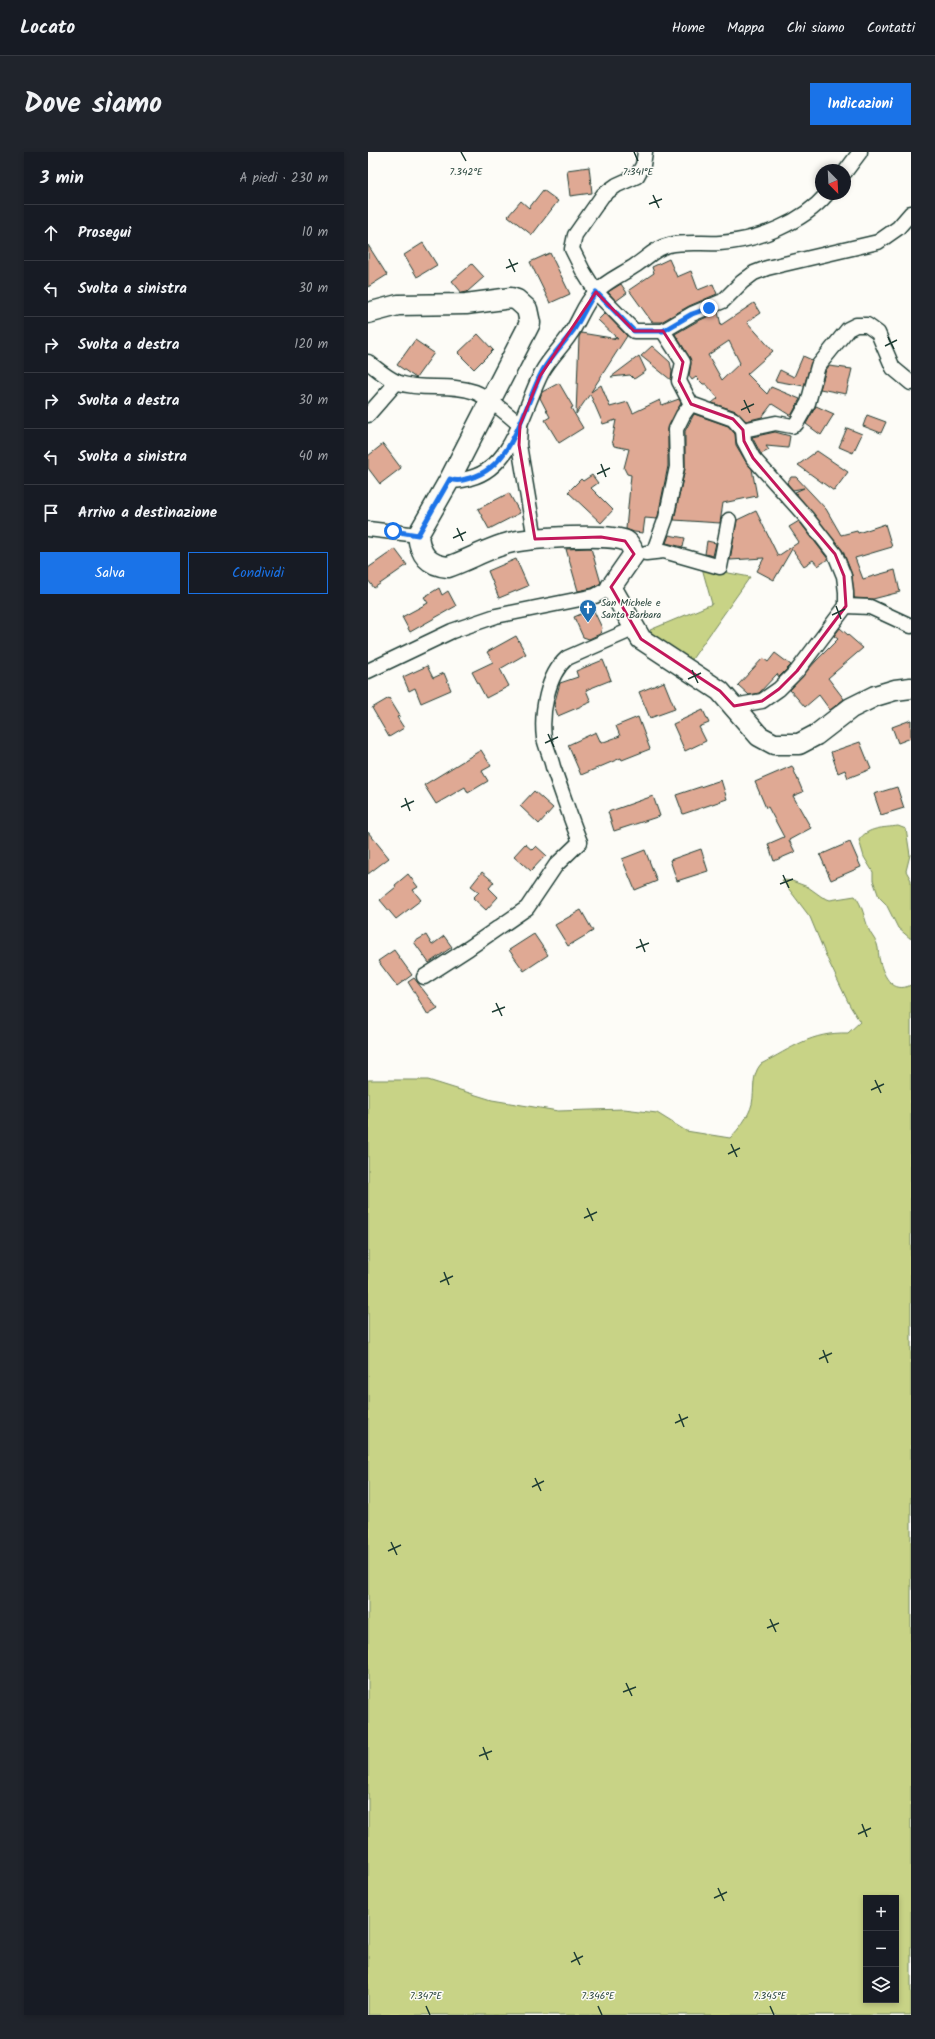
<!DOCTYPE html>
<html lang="it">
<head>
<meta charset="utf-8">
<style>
	:root { --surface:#171b24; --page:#20242c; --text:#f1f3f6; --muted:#9ea1a6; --line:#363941; --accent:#1a73e8 }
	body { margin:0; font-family:Kalam,sans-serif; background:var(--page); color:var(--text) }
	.controls { position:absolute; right:12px; bottom:12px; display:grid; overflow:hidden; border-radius:0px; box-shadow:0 2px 6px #0003 }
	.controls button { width:36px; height:36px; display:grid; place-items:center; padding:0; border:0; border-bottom:1px solid var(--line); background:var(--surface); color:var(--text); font:20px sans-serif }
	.compass { position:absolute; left:447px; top:12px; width:36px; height:36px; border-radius:50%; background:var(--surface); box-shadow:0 2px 6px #0003; rotate:156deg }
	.stop { position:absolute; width:12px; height:12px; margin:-9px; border:3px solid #1a73e8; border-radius:50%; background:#fff }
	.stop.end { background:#1a73e8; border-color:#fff; box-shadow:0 1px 4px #0008 }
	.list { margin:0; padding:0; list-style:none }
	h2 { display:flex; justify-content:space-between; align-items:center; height:52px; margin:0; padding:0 16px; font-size:17px }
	h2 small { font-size:13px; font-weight:400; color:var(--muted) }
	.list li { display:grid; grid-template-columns:26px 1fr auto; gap:12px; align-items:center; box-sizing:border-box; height:56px; padding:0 16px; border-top:1px solid var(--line) }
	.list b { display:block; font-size:15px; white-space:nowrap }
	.list em { font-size:13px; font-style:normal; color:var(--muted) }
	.actions { display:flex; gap:8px; padding:12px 16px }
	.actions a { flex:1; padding:9px 0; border:1px solid var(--accent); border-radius:0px; text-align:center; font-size:14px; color:var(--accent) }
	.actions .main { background:var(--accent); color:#fff }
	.icon { flex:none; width:22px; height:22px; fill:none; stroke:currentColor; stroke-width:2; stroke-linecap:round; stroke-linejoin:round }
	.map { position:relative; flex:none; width:543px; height:1863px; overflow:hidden; border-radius:0px }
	header { display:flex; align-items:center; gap:24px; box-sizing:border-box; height:56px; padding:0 20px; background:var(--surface); border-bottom:1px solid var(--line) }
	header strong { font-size:19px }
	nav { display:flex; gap:22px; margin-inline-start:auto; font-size:14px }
	.intro { display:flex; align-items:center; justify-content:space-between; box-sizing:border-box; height:96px; padding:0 24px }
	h1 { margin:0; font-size:28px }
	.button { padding:10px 18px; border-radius:0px; background:var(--accent); color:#fff; font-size:14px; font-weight:700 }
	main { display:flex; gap:24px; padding:0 24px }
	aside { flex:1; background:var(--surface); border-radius:0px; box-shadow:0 2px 6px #0003 }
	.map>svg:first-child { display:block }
	.green { fill:#c8d386; stroke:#74885d; fill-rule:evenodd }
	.building { fill:#dfa994; stroke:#1f3d34; fill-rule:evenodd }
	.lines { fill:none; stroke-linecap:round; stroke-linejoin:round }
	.street-casing { stroke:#1f3d34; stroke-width:17 }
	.secondary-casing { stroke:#1f3d34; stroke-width:23 }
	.street { stroke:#fdfcf7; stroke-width:14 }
	.secondary { stroke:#fdfcf7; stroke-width:20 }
	.route { stroke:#1a73e8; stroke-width:5 }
	.marked { fill:none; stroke:#c2185b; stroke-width:3; stroke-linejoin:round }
	.ticks { fill:none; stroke:#1f3d34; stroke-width:1.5 }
	.labels { text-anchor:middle; stroke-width:3; stroke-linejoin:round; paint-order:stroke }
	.poi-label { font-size:10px; fill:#1f3d34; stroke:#fdfcf7; text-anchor:start }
	.ticks-label { font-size:10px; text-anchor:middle; fill:#1f3d34; stroke:#fdfcf7; stroke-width:3; stroke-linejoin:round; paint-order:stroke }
</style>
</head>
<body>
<header>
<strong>Locato</strong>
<nav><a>Home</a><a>Mappa</a><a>Chi siamo</a><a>Contatti</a></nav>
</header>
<div class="intro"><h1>Dove siamo</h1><a class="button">Indicazioni</a></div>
<main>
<aside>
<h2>3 min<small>A piedi · 230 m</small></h2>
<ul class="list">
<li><svg class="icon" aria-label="ahead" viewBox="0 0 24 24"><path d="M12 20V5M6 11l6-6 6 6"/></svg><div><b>Prosegui</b></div><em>10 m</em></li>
<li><svg class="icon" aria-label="left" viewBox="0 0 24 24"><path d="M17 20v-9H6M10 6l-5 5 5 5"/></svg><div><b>Svolta a sinistra</b></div><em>30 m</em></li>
<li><svg class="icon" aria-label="right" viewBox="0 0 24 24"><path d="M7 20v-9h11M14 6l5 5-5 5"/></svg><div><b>Svolta a destra</b></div><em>120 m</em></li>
<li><svg class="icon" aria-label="right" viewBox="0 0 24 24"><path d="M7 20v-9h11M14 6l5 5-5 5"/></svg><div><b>Svolta a destra</b></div><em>30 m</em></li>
<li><svg class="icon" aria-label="left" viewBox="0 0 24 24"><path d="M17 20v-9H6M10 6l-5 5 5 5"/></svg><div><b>Svolta a sinistra</b></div><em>40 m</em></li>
<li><svg class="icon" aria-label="arrive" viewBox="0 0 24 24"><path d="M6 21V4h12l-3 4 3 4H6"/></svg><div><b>Arrivo a destinazione</b></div></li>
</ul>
<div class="actions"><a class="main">Salva</a><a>Condividi</a></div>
</aside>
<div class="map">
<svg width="543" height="1863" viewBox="0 0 543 1863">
	<rect width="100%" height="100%" fill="#fdfcf7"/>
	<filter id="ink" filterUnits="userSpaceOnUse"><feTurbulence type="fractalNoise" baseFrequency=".025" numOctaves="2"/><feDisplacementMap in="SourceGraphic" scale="8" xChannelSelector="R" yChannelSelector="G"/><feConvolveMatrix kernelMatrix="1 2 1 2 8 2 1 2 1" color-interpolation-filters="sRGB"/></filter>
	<g filter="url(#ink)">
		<g class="green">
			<polygon points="334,416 382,425 322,510 288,489 282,478 344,452"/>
			<path d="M530,674L538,677L542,703L538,719L543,728V787L530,776L518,752L511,745L505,728V720L496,705L491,688C500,675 515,676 530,674Z"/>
			<path d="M414,728L424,729L440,735L454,745L462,748L487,744C495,754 496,766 501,778C503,783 507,787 509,792C511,797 510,804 512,810C516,825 525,842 543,833V1863H0V928H60L124,948L190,959L256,957L289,961L318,979L362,986C371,977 381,964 384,952C387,938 383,923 393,912C424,896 443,880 480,881L492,870L482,854L459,806L442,765ZM498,1746H528V1848H498Z"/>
		</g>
		<g class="building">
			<polygon points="221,15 224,41 202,44 199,18"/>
			<polygon points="175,38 190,49 164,83 140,64 153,49 161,56"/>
			<polygon points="55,91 69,113 49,125 36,103"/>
			<polygon points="0,93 19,123 0,135"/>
			<polygon points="182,101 202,142 182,151 162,110"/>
			<polygon points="301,107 309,125 323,119 330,138 345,132 349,142 321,154 293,170 284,170 261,138 286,121 284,115"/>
			<polygon points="104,112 116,125 99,140 94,141 84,129"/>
			<polygon points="253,132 259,141 248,149 240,140"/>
			<path d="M386,151L392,161L379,170L405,199L379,222L399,242L403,235L432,247L423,264L404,252L394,265L378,269L368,259L344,251L350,246L338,232H335L328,225L324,228L321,224L323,212L322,206L307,182L328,170L350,160L353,173ZM361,189L372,211L354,228L340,203Z"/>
			<polygon points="237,161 259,184 223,240 233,233 242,255 260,250 265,261 292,248 294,253 311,247 313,251 300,277 300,314 290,364 289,367 277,366 275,381 266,380 258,377 263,323 259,322 256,316 261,297 246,294 244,289 248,268 235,272 222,242 208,262 211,185 213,181 250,187 230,168"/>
			<polygon points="110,182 125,198 106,217 90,201"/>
			<polygon points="47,188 66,201 48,226 29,213"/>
			<polygon points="284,194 302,210 304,219 303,228 273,204"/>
			<polygon points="271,204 278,219 266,227 262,223 243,225"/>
			<polygon points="435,204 444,208 436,234 407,229 412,218 426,225"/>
			<polygon points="461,214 484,217 478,242 452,237 458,218"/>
			<polygon points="191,231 205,255 203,256 215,276 191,291 177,268 182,265 172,246 174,240"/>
			<polygon points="448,254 466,262 453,283 438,272"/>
			<polygon points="326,262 360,274 367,282 368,293 378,310 384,317 389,344 355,351 352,371 306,368 317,317 317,279"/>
			<polygon points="499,263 518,270 513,281 495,274"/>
			<polygon points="479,276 494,282 485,301 471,295"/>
			<polygon points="407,280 422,284 420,296 398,294 401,298 393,302 384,285"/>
			<polygon points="15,292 33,316 12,332 0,316 0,304"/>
			<polygon points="449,299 480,320 466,339 430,313"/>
			<polygon points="224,323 230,331 223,336 245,358 233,371 200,340 213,327 215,329"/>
			<polygon points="423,325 428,325 458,357 473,383 489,379 490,381 517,372 524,395 487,406 495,427 527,418 532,440 505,447 486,446 484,423 475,399 427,340 436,336 425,338 419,331"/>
			<polygon points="141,341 152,361 121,377 110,357"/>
			<polygon points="388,359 410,404 431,390 421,375 431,369 460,407 450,414 445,408 436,414 424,397 406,428 389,419 396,406 362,408 369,368"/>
			<polygon points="301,383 317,386 315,395 298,391"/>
			<polygon points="339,389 348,391 345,404 337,402"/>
			<polygon points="223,396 233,431 224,436 210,439 198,397"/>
			<polygon points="27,397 39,413 6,436 0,428 0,416"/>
			<polygon points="148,407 160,434 131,446 120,419"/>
			<polygon points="71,436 74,443 80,439 88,454 42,480 34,465 60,451 56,445"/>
			<polygon points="225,457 234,476 232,482 221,487 215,485 206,465"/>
			<polygon points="472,476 495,496 460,526 476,547 462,558 451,543 437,555 422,538 448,509 470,487 466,484"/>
			<polygon points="148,484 158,502 132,517 141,534 118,546 104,520 125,510 119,500"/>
			<polygon points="407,501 423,513 411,525 409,522 391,541 381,543 370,533 395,506 400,510"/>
			<polygon points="235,508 243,528 218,538 223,550 190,564 186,553 192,531 210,525 208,519"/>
			<polygon points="59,514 65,526 76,521 83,538 53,551 47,536 41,539 35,525"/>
			<polygon points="296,530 307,557 282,566 271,540"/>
			<polygon points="21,546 32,564 29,565 36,576 21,585 4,556"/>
			<polygon points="335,558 341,571 331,575 338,589 317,599 305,572"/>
			<polygon points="270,565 282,597 254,608 253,606 213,623 200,593 228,580 233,591 252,584 248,574"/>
			<polygon points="543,568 543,586 530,591 524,575"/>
			<polygon points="492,590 503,617 480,626 477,618 470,621 463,600"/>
			<polygon points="113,598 123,614 114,619 120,629 100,641 97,635 68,652 56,633"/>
			<polygon points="424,614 435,640 425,644 443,676 421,688 427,700 406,709 400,692 416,685 400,655 398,656 387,630"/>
			<polygon points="353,628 359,647 315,662 308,643"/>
			<polygon points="529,635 536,656 513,663 506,642"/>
			<polygon points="166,639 185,656 171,672 152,654"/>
			<polygon points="285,644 292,664 246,679 240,660"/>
			<polygon points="0,680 21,706 0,722"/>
			<polygon points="482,690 493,715 463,728 452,703"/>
			<polygon points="157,692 164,698 168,694 178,703 163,719 146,704"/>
			<polygon points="333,697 340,719 309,729 302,708"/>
			<polygon points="277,698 289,729 267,738 254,707"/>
			<polygon points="114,720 126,730 121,736 130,745 118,758 105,746 111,740 103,734"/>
			<polygon points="40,722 50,735 45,738 53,748 28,767 12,748 28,735 27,733"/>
			<polygon points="213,758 225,779 200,794 187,773"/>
			<polygon points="166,782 180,803 156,819 141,798"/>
			<polygon points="58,783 64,793 76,784 84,795 61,811 46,790"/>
			<polygon points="26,798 44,823 29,834 10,809"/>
			<polygon points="46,826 70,857 60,863 40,830"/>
		</g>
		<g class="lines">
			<g class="street-casing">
				<g id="street">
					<polyline points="277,0 275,13 269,24 249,33 235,43 207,83 204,97 215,119 228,140 266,179 295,179 315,210 311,229 323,252 365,267 375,278 408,271 424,274 428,272 440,251 450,214 480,177 488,173 499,173 510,181 525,216 543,231"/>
					<polyline points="477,20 492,0"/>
					<polyline points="295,179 324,162 355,149 374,130 386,121 399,116 510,90 530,76 543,61"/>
					<path d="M0,210C9,217 20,227 31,231C55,239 82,231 107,240C118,244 142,264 152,273"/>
					<polyline points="0,263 29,230"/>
					<polyline points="152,275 151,293 167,387"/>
					<path d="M82,327C88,330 95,328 102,326C146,315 156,254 174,220C183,204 197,192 206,176C213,164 218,150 228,140C238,129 255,122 268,113C279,106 287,96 301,93C317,89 336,92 352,91C391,88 434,71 459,42"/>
					<polyline points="0,377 50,383"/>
					<polyline points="286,399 298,366 309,315 308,277 315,263 323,252"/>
					<polyline points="278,401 296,399 352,415 361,368"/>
					<polyline points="478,454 502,455 543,474"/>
					<polyline points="0,519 84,479 128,464 227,444 243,435"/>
					<polyline points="366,554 394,549 411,537 429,519 478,454 478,440 476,424 467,402 439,366 385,306 376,289 375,278"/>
					<path d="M56,825L101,796L159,756L188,713L212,690C202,665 194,640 185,615C183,606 178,595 176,586C173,561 179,523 199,506L265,477"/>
				</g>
			</g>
			<g class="secondary-casing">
				<path id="secondary" d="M0,161L30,153L98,152L143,146L149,148L159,157L162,171L159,177L82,327L50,383C52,403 60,413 80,415C101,408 124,394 145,390C163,386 244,381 258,389C263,392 264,397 266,402L243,435L273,487L352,539L391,584L406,592H431L448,583L483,556L507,544L527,538L543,536"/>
			</g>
			<use href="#street" class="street"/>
			<use href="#secondary" class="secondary"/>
		</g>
	</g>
	<g class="lines" filter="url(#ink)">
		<path class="route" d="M25,379L50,383L82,327C88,330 95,328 102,326C147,314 156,252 175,218C183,204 195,192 205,179C213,167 219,152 228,140L266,179H295L324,162L341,156"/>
	</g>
	<path class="marked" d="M228,140L266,179H295L315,210L311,229L323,252L365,267L375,278L376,289L385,306L467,402L476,424L478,454L429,519L411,537L394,549L366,554L352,539L273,487L243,435L266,402L257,389L233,385L167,387L151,293L152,273L172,224Z"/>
	<path class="ticks" d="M93,0L98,9M266,0L270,9M285,43L291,56M281,52L294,47M141,107L147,120M138,116L150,111M520,185L526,197M517,194L529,188M376,248L382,261M373,258L386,252M233,312L238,325M229,322L242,316M89,376L95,389M85,386L98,380M468,454L473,467M464,463L477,457M324,518L330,531M320,527L333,521M180,582L186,595M177,591L190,585M37,646L42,659M33,655L46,649M415,723L421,736M412,732L425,727M272,787L277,800M268,796L281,791M128,851L134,864M124,860L137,855M507,928L513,941M503,938L516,932M363,992L369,1005M360,1002L372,996M219,1056L225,1069M216,1066L229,1060M76,1120L81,1133M72,1130L85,1124M455,1198L460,1211M451,1207L464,1201M311,1262L316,1275M307,1271L320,1265M167,1326L173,1339M164,1335L176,1329M23,1390L29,1403M20,1399L33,1393M402,1467L408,1480M399,1476L411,1471M258,1531L264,1544M255,1540L268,1535M115,1595L120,1608M111,1604L124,1599M494,1672L499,1685M490,1682L503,1676M350,1736L356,1749M346,1746L359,1740M206,1800L212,1813M203,1810L215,1804M58,1854L62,1863M230,1854L234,1863M402,1854L406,1863"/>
	<defs>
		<g id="church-pin" transform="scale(0.9)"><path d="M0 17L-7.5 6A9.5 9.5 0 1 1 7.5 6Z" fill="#1f6fb2" stroke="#fdfcf7"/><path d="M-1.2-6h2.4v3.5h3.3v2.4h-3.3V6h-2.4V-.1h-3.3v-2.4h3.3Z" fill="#fff"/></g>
	</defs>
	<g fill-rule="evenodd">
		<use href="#church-pin" x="220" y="456"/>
	</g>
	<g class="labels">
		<g class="poi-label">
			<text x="233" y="454">San Michele e<tspan x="233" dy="12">Santa Barbara</tspan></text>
		</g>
	</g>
	<g class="ticks-label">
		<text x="98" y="23">7.342°E</text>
		<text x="270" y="23">7.341°E</text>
		<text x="58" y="1847">7.347°E</text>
		<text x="230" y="1847">7.346°E</text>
		<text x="402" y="1847">7.345°E</text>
	</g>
</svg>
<div class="controls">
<button>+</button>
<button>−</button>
<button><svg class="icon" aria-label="layers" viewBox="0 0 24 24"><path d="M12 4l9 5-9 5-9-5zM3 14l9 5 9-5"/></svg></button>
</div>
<svg class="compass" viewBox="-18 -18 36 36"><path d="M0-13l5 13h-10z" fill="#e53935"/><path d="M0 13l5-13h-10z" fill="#9ea1a6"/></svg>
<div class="stop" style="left:25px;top:379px"></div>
<div class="stop end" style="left:341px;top:156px"></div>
</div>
</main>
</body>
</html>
